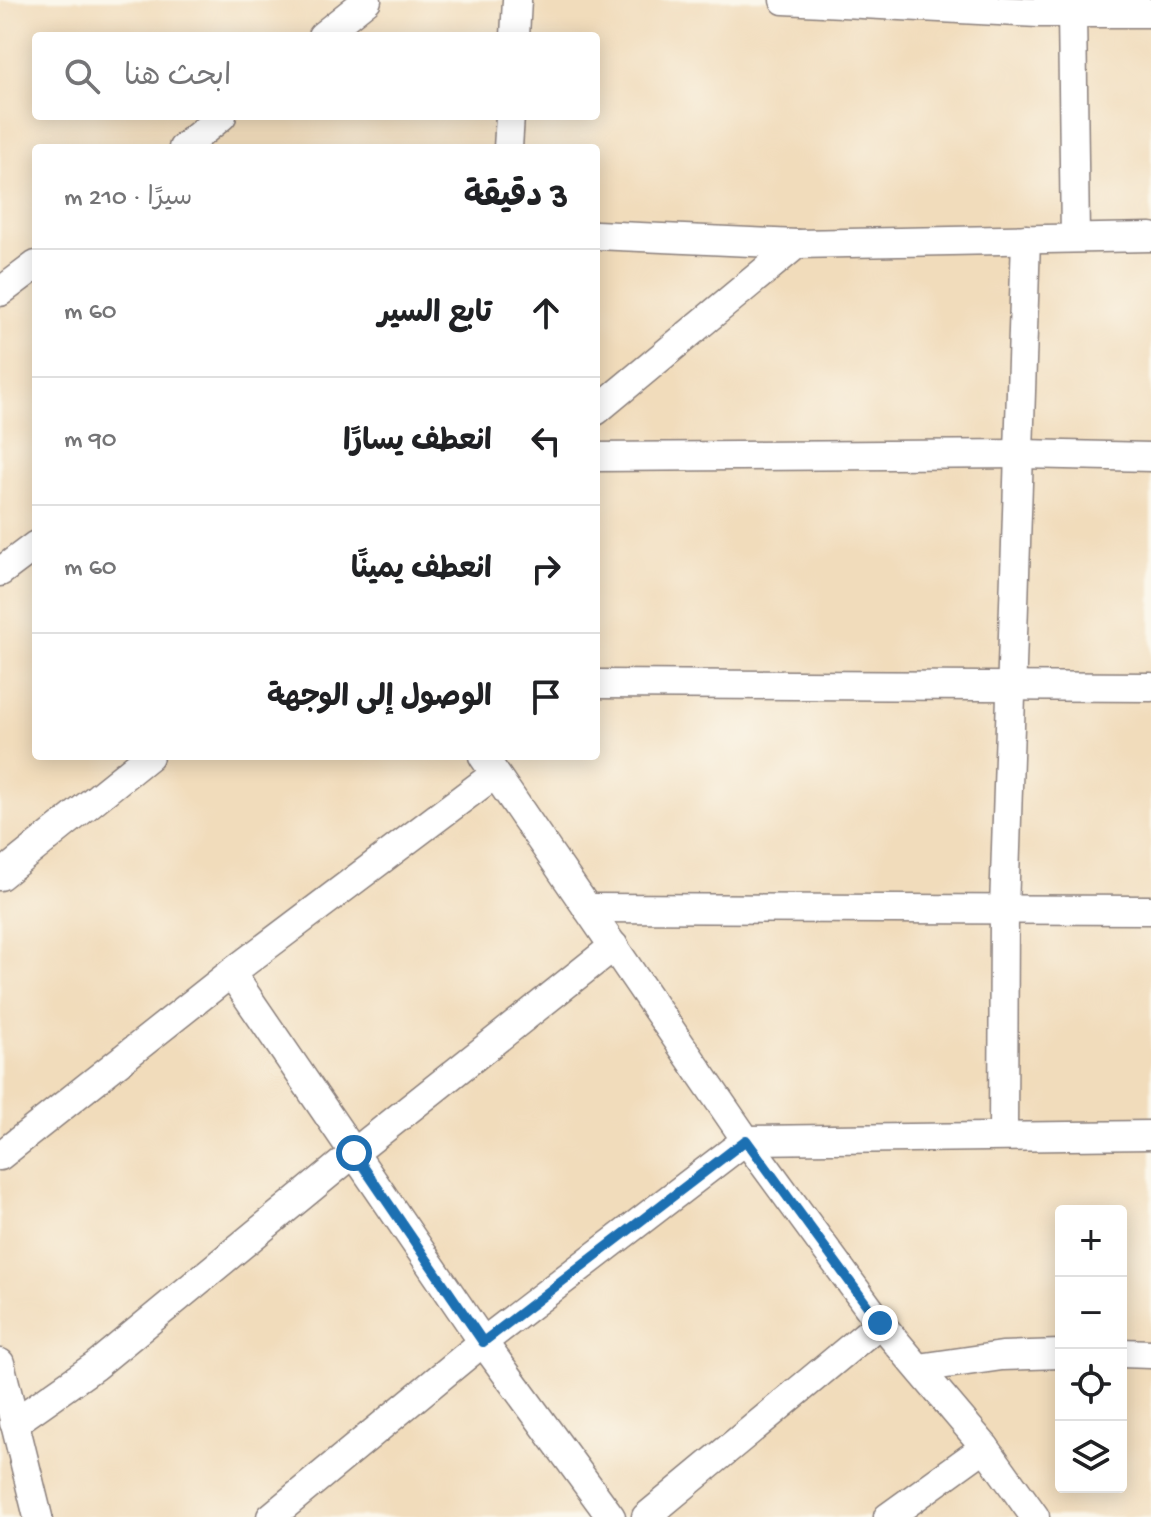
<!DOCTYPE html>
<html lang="ar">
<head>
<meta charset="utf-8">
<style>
	:root { --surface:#fff; --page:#f6f6f6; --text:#202124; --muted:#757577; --line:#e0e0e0 }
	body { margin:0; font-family:"Gochi Hand","Playpen Sans Arabic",sans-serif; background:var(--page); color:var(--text); direction:rtl }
	.controls { position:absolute; right:24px; bottom:24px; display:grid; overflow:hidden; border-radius:8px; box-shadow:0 4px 20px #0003 }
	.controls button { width:72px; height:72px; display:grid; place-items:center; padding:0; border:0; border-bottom:2px solid var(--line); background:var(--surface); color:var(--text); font:40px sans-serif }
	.stop { position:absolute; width:24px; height:24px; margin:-18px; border:6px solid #1f6fb2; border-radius:50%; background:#fff }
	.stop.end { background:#1f6fb2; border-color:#fff; box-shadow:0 2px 8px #0008 }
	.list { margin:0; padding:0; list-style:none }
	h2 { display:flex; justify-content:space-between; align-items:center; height:104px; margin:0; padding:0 32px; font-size:34px }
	h2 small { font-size:26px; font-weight:400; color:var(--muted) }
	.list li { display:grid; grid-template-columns:52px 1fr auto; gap:24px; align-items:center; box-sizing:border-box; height:128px; padding:0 32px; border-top:2px solid var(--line) }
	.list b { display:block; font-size:30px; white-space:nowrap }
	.list em { font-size:26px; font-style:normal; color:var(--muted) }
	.icon { flex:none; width:44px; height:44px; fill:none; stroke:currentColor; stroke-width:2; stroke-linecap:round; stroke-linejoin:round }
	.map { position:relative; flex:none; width:1151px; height:1517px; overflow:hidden; direction:ltr }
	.search { position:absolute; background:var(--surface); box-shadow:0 4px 20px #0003; left:32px; top:32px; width:568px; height:88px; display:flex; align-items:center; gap:20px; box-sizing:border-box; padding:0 28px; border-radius:8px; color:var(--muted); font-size:30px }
	.panel { position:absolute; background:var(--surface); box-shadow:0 4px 20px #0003; left:32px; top:144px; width:568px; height:616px; border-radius:8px; direction:rtl }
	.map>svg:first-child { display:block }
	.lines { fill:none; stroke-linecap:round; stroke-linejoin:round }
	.minor-casing { stroke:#8a7f7b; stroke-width:31 }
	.minor { stroke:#fff; stroke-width:28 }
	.route { stroke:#1f6fb2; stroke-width:10 }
</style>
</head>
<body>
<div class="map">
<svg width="1151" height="1517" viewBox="0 0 1151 1517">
	<rect width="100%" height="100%" fill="#fbf7ec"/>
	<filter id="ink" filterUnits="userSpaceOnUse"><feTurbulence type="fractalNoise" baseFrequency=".0125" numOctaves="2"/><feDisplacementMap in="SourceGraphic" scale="16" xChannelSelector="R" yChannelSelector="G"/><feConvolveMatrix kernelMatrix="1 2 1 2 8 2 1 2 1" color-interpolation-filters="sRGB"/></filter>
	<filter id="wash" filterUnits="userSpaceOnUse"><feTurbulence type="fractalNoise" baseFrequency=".006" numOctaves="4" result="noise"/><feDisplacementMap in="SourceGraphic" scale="32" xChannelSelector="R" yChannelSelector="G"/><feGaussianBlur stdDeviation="1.8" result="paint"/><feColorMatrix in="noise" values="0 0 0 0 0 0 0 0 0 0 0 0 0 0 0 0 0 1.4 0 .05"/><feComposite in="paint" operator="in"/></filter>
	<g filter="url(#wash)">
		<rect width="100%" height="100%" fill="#f1dcbb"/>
	</g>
	<g filter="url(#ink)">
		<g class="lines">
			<g class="minor-casing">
				<g id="minor">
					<polyline points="784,0 1039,13 1151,13"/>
					<polyline points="1072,13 1075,237"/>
					<polyline points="322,36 367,0"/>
					<polyline points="515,36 517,0"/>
					<polyline points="183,148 222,116"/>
					<polyline points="508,148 510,116"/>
					<polyline points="596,235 797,244 1151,237"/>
					<polyline points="0,292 36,265"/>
					<polyline points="596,411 797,244"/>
					<polyline points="596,457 1022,454 1151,457"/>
					<polyline points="0,572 36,545"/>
					<polyline points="596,684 1151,687"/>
					<polyline points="483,756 746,1140 880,1323 985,1447 1035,1517"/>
					<polyline points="0,876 149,756"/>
					<polyline points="587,908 1151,910"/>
					<polyline points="231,973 483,1342 611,1517"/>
					<polyline points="1003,1135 1004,909 1026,239"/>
					<polyline points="0,1156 231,973 495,774"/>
					<polyline points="1121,1353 1151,1354"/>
					<polyline points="0,1363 38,1517"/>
					<polyline points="919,1368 1002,1356 1061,1354"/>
					<polyline points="14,1423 95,1366 354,1153 614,946"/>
					<polyline points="271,1517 483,1342 746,1140 1151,1135"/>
					<polyline points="646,1517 880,1323"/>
					<polyline points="888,1517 985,1447"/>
				</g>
			</g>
			<use href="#minor" class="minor"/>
		</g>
	</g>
	<g class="lines" filter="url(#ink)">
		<polyline class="route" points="354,1153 483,1342 746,1140 880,1323"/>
	</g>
</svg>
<div class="controls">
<button>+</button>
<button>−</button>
<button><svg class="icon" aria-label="locate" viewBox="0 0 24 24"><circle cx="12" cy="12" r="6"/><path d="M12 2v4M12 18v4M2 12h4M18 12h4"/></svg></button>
<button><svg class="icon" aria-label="layers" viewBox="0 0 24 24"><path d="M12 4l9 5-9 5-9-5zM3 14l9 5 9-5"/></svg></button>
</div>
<div class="stop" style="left:354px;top:1153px"></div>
<div class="stop end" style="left:880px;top:1323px"></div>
<div class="search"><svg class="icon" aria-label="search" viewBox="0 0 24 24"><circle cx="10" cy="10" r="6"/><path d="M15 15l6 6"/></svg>ابحث هنا</div>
<section class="panel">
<h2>3 دقيقة<small>سيرًا · 210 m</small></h2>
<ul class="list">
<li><svg class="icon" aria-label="ahead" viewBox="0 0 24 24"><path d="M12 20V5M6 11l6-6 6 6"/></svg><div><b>تابع السير</b></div><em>60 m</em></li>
<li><svg class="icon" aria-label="left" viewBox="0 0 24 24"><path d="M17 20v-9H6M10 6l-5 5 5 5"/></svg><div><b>انعطف يسارًا</b></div><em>90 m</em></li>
<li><svg class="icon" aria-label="right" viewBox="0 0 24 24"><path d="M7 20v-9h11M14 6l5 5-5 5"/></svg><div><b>انعطف يمينًا</b></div><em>60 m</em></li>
<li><svg class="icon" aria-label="arrive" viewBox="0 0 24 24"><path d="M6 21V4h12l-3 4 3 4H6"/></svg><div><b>الوصول إلى الوجهة</b></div></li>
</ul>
</section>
</div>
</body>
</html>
